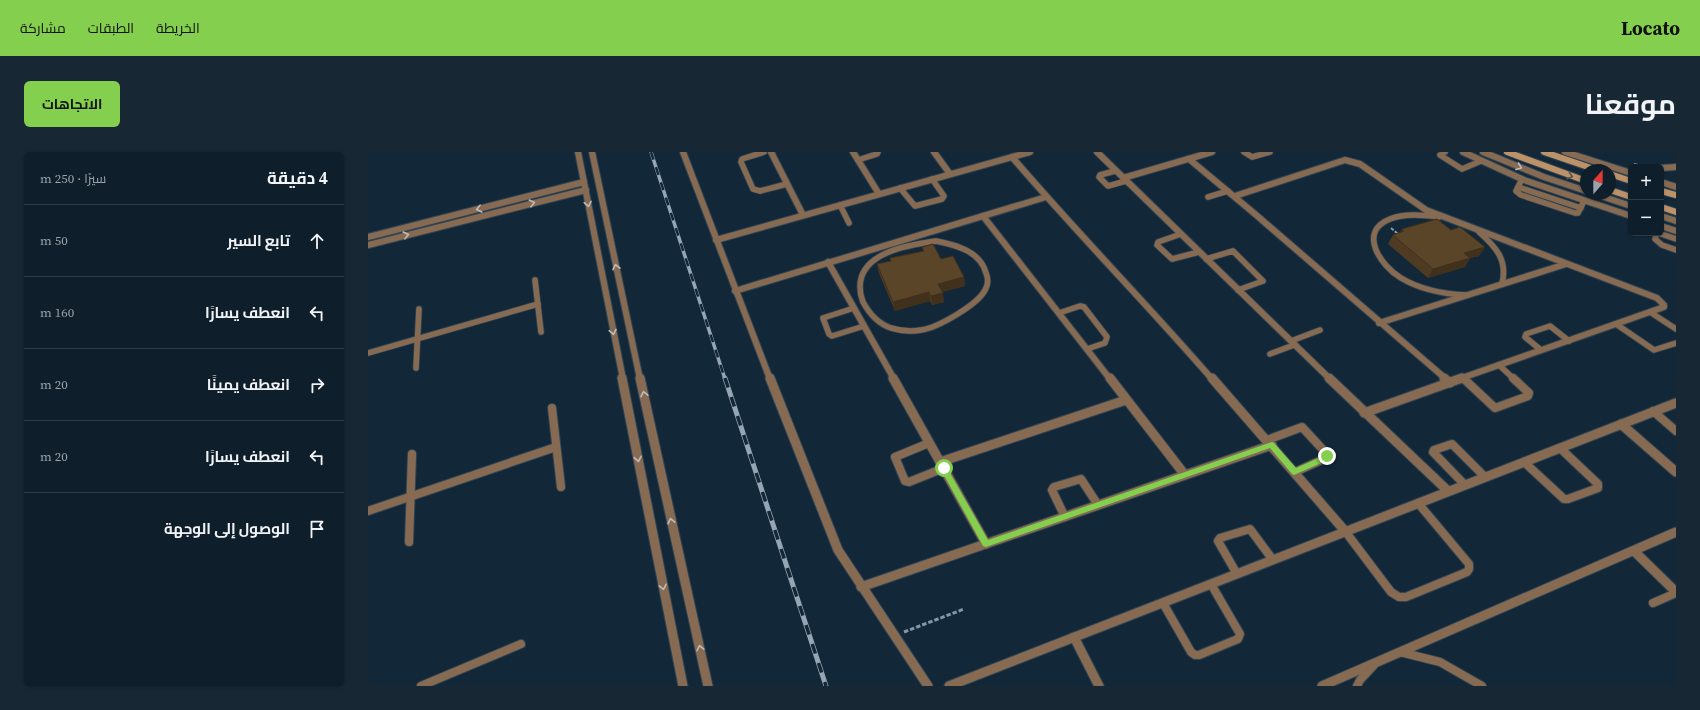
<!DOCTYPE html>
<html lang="ar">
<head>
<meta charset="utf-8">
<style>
	:root { --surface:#0e1e2b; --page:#172733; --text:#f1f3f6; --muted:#9ba2a9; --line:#2e3c47; --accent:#84cf4d }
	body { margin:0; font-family:"Source Serif 4",Cairo,serif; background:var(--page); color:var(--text); direction:rtl }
	.controls { position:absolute; right:12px; top:12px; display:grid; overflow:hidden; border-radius:6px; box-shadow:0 1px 3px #0004 }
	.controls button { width:36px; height:36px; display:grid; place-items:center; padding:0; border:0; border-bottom:1px solid var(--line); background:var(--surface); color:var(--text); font:20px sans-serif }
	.compass { position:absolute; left:1212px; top:12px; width:36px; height:36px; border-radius:50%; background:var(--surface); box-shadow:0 1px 3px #0004; rotate:21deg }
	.stop { position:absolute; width:12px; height:12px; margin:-9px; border:3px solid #84cf4d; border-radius:50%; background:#fff }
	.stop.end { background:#84cf4d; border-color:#fff; box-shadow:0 1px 4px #0008 }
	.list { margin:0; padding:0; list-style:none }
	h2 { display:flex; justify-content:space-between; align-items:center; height:52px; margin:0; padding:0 16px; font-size:17px }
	h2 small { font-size:13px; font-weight:400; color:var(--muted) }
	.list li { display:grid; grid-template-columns:26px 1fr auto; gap:12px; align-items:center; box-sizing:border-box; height:72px; padding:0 16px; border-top:1px solid var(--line) }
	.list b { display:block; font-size:15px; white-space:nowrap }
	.list em { font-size:13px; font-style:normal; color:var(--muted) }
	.icon { flex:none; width:22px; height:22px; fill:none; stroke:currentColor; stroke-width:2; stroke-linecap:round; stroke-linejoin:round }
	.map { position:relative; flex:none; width:1308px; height:534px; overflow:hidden; direction:ltr; border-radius:6px }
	header { display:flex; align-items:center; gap:24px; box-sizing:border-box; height:56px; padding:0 20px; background:var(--accent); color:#111 }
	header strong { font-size:19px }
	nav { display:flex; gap:22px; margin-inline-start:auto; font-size:14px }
	.intro { display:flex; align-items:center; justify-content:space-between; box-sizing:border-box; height:96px; padding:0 24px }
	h1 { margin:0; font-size:28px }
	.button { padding:10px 18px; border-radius:6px; background:var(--accent); color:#111; font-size:14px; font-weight:700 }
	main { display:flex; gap:24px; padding:0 24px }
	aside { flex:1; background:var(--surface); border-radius:6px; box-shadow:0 1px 3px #0004 }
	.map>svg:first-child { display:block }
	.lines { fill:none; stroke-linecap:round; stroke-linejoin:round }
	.lane-far1-casing { stroke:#304454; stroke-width:7 }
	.lane-casing { stroke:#304454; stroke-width:10 }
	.street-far1-casing { stroke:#304454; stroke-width:8 }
	.street-casing { stroke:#304454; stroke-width:11 }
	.secondary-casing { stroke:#304454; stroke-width:8 }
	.path-far1 { stroke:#8597a4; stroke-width:2; stroke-dasharray:3.5 1.5; stroke-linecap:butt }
	.path { stroke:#8597a4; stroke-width:3; stroke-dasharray:4.5 2; stroke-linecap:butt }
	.lane-far1 { stroke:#866b52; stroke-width:5.5 }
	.lane { stroke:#866b52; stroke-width:8 }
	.street-far1 { stroke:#866b52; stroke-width:6 }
	.street { stroke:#866b52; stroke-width:9 }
	.secondary { stroke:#bd9269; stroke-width:6 }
	.rail-far1-casing { stroke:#95a5b3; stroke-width:3.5 }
	.rail-casing { stroke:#95a5b3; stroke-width:5 }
	.rail-far1 { stroke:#122839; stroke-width:2.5; stroke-dasharray:8; stroke-linecap:butt }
	.rail { stroke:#122839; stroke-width:3.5; stroke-dasharray:10; stroke-linecap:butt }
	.wall { fill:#4e3b22 }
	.shaded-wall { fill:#40301c }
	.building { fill:#5b4528; stroke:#40301c }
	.oneway { stroke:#bfbcb9 }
	.oneway2 { stroke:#56524c }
	.route { fill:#84cf4d }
</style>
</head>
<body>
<header>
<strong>Locato</strong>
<nav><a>الخريطة</a><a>الطبقات</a><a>مشاركة</a></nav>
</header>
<div class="intro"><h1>موقعنا</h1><a class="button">الاتجاهات</a></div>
<main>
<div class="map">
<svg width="1308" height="534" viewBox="0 0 1308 534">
	<rect width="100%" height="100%" fill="#122839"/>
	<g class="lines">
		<g class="lane-far1-casing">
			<g id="lane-far1">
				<polyline points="396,0 374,7 373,10 385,37 392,39 419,32"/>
				<polyline points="876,0 884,5 902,0"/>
				<polyline points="1077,0 1072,3 1094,17 1113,9"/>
				<polyline points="490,8 509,2 510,0"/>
				<polyline points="747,19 732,23 731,25 740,34 758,29"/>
				<polyline points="1154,27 1148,39 1153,43 1207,61 1210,61 1216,49"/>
				<polyline points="1150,35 1213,56"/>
				<polyline points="532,36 547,54 574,47 576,44 564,27"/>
				<polyline points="840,45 860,39"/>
				<polyline points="472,53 481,71"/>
				<path d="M1071,65C1055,63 1037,61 1022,67C989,80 1013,114 1033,126C1053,138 1075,142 1098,143"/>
				<path d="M1111,80C1128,95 1140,108 1134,132"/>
				<polyline points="1289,81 1287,87 1294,93 1308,98"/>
				<polyline points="1290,81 1308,87"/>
				<polyline points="813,82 790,90 789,93 804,107 831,100"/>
				<path d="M568,89C588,93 612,99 618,121C620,126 620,132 618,136C612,152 569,176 553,178C543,180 533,179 523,176C511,172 501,161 495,150C493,145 492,140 492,135C492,100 541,93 568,89Z"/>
				<polyline points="838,107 865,99 895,129 870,138"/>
				<polyline points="167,128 173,180"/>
				<polyline points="486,156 455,166 461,182 464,184 496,174"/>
				<polyline points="1282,160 1308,177"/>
				<polyline points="691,161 712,154 716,155 739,185 737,191 719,197"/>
				<polyline points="1248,172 1286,198 1308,191"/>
				<polyline points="923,189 952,178"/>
				<polyline points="1173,198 1157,185 1158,182 1182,174 1201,189"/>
				<polyline points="0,201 170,152"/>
				<polyline points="902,202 926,193"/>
				<polyline points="1131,213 1146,227"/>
				<polyline points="48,216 51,157"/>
				<polyline points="1095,226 1096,227"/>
			</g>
		</g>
		<g class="lane-casing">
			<g id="lane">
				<polyline points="1095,226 1127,256 1160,244 1161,241 1145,226"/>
				<polyline points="184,256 193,335"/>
				<polyline points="1285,259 1308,279"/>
				<polyline points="899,288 934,275 958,301 958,306 927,320"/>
				<polyline points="561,291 527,305 537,329 541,330 576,316"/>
				<polyline points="1156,310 1196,347 1200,347 1230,336 1230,332 1192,296"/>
				<polyline points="1097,333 1065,300 1066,298 1084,292 1117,325"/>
				<polyline points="0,359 188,295"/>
				<polyline points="697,365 684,338 686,335 713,327 730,353"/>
				<polyline points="977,379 1023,440 1031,445 1038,445 1099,420 1101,417 1101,412 1050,351"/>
				<polyline points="41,390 44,302"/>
				<polyline points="869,422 850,389 852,386 882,377 905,408"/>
				<polyline points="795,451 823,500 827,503 831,503 870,487 872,482 843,432"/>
				<polyline points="1285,451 1308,441"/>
				<polyline points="1032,500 1072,510 1114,534"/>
				<polyline points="53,534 153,492"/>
				<polyline points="989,534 992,528 1006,513"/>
			</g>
		</g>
		<g class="street-far1-casing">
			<g id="street-far1">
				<polyline points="210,0 255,227"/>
				<polyline points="224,0 272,227"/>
				<polyline points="315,0 402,227"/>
				<polyline points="403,0 435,63"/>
				<polyline points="485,0 511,42"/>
				<polyline points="566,0 582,22"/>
				<polyline points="729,0 962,227"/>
				<polyline points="1095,0 1156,28 1263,64"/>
				<polyline points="1115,0 1176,25 1218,39"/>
				<polyline points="1197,0 1263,21"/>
				<path d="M644,5C709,81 779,152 844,227"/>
				<polyline points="821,7 887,62 1078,227"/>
				<polyline points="1293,16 1308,15"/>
				<polyline points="755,26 844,0"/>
				<polyline points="1293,30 1308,35"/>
				<polyline points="1227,42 1263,54"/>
				<polyline points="867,44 977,8 992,12 1058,58 1289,146 1296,153 1296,155 1091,227"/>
				<polyline points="615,64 742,227"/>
				<polyline points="1293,64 1308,69"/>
				<polyline points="1293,74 1308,79"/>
				<polyline points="0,85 216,30"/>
				<polyline points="348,88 662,0"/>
				<polyline points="0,93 218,38"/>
				<polyline points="460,110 526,227"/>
				<polyline points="367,139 678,45"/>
				<polyline points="1011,171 1198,112"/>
			</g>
		</g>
		<g class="street-casing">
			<g id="street">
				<polyline points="254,226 315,534"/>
				<polyline points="272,226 340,534"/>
				<polyline points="402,226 470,398 560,534"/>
				<polyline points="525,226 618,392"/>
				<polyline points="742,226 817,323"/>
				<polyline points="844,226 977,379"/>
				<polyline points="961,226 1080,339"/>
				<polyline points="1076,226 1082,231"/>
				<polyline points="996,261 1094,226"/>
				<polyline points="1253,272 1308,320"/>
				<polyline points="572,310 758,248"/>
				<polyline points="1266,399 1308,440"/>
				<polyline points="493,435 904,293"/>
				<polyline points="706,485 731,534"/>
				<polyline points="581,534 1308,251"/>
				<polyline points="954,534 1308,380"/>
			</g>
		</g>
		<g class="secondary-casing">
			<g id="secondary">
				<polyline points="1139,0 1218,29"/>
				<polyline points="1176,0 1229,18"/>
				<polyline points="1242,22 1263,29"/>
				<polyline points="1242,38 1263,45"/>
				<polyline points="1293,39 1308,43"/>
				<polyline points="1293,55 1308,60"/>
			</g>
		</g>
		<g class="path-far1">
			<polyline points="1266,12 1281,15"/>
			<polyline points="1023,76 1031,83"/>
		</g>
		<polyline class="path" points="536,480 596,457"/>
		<use href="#lane-far1" class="lane-far1"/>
		<use href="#lane" class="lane"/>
		<use href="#street-far1" class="street-far1"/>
		<use href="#street" class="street"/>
		<use href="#secondary" class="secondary"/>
		<g class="rail-far1-casing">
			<polyline id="rail-far1" points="283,0 357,227"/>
		</g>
		<g class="rail-casing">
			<polyline id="rail" points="357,226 458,534"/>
		</g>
		<use href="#rail-far1" class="rail-far1"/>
		<use href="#rail" class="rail"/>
	</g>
	<g class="wall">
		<polygon points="1034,77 1083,78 1117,95 1111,104 1102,106 1097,115 1060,126 1020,92 1025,83 1032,81"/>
		<polygon points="554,95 573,107 596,125 597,134 574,140 576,150 564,153 562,149 527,159 511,121 509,112 523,109 522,106 555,99"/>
	</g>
	<g class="shaded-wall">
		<polygon points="1117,95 1111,104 1102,106 1097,115 1060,126 1065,117 1096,101"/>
		<polygon points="596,125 597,134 571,141 570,132"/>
		<polygon points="561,140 562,149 527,159 525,150"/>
		<polygon points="575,141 576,150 564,153 563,144"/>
	</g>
	<g class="building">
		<polygon points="1069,67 1083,78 1092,75 1117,95 1096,101 1102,106 1065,117 1025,83 1036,79 1034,77"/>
		<polygon points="565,92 573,107 585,104 596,125 570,132 575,141 563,144 561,140 525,150 509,112 523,109 522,106 556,99 554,95"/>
	</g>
	<defs><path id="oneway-chevron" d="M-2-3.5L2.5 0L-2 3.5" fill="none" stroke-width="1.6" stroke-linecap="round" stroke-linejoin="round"/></defs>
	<g class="oneway">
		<use href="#oneway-chevron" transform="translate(1151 15) rotate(22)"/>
		<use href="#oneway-chevron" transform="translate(164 51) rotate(-14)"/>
		<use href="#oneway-chevron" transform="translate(220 52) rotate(79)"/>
		<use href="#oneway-chevron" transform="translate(111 57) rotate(166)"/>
		<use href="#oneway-chevron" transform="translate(38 83) rotate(-14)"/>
		<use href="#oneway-chevron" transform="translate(248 115) rotate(-102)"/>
		<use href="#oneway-chevron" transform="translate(245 180) rotate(79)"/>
		<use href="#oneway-chevron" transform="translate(276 242) rotate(-102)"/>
		<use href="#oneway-chevron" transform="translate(270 307) rotate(79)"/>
		<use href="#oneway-chevron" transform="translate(303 369) rotate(-102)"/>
		<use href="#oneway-chevron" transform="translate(295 435) rotate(78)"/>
		<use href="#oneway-chevron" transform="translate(332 496) rotate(-103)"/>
	</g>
	<use class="oneway2" href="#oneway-chevron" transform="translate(1202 24) rotate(19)"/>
	<polygon class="route" points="904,290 906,291 928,316 955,304 956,302 959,301 962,304 960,308 926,323 924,322 902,296 618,395 615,394 572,316 576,313 578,314 620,388"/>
</svg>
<div class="controls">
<button>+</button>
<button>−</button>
</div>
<svg class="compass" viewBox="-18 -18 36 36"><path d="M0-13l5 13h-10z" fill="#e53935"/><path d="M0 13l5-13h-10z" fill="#9ba2a9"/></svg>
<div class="stop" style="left:576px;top:316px"></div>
<div class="stop end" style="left:959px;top:304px"></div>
</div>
<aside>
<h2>4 دقيقة<small>سيرًا · 250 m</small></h2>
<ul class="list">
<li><svg class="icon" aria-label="ahead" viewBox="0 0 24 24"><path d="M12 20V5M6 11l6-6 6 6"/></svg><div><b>تابع السير</b></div><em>50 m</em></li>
<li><svg class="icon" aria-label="left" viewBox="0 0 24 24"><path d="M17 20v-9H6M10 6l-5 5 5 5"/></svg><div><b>انعطف يسارًا</b></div><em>160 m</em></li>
<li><svg class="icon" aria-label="right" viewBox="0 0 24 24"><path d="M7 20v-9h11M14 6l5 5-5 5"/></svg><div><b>انعطف يمينًا</b></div><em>20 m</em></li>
<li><svg class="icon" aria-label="left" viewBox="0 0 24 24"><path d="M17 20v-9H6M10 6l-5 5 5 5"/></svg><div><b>انعطف يسارًا</b></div><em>20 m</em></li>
<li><svg class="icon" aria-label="arrive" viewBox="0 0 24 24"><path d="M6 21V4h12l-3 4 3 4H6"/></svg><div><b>الوصول إلى الوجهة</b></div></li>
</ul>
</aside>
</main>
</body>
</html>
